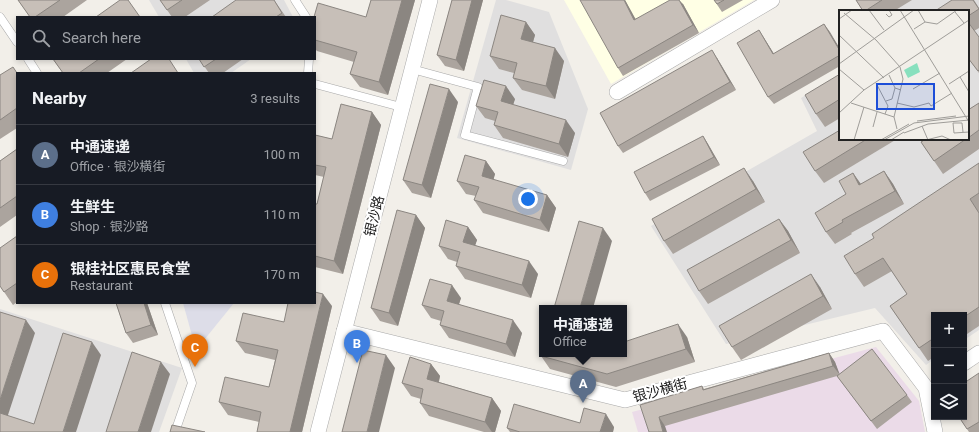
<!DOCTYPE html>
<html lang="en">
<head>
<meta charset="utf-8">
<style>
	:root { --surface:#171b24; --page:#20242c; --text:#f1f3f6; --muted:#9ea1a6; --line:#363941; --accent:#2563eb }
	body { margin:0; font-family:Roboto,"Noto Sans SC",sans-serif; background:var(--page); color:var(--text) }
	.controls { position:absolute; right:12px; bottom:12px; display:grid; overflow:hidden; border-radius:0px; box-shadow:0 2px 6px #0003 }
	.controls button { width:36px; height:36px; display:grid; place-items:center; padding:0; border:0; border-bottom:1px solid var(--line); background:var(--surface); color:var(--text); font:20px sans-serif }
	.you { position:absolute; left:528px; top:199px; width:14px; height:14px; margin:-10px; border:3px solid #fff; border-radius:50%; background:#1a73e8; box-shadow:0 0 0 6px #1a73e833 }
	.badge { display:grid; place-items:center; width:26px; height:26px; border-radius:50%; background:var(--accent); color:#fff; font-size:13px; font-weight:700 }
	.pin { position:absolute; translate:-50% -33px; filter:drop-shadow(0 1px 2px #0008) }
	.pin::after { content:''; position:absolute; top:21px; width:14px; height:12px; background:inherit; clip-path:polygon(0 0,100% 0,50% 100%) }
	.popup { position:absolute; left:539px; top:305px; width:88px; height:52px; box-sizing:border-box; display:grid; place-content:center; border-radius:0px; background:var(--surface); filter:drop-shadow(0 1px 3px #0005); font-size:13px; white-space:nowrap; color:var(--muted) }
	.popup b { font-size:15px; color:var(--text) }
	.popup::after { content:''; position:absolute; left:50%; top:100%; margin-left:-8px; border:8px solid transparent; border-top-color:var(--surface) }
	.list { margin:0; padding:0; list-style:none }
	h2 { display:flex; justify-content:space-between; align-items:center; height:52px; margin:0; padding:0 16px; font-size:17px }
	h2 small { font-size:13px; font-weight:400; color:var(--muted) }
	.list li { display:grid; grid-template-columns:26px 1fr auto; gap:12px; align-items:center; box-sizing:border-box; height:60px; padding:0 16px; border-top:1px solid var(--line) }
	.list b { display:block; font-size:15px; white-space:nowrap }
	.list p { margin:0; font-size:13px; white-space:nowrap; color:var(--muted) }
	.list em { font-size:13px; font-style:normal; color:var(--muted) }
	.icon { flex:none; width:22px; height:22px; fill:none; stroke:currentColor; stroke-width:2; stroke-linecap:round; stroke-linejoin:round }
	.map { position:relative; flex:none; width:979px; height:432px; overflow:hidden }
	.search { position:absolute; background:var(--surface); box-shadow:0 2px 6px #0003; left:16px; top:16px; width:300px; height:44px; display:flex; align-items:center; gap:10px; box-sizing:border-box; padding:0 14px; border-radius:0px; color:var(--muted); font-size:15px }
	.panel { position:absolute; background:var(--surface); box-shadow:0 2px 6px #0003; left:16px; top:72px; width:300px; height:232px; border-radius:0px }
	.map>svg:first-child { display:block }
	.residential { fill:#e0dfdf }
	.industrial { fill:#ebdbe8 }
	.education { fill:#ffffe5 }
	.plaza { fill:#dddde8 }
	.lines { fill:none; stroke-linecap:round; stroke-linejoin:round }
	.lane-casing { stroke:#a9a9a9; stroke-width:9 }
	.street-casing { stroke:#a9a9a9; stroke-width:16 }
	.lane { stroke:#fff; stroke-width:8 }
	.street { stroke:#fff; stroke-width:15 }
	.wall { fill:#aba49e }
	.shaded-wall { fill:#8b8681 }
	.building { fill:#c7bfb8; stroke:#8b8681 }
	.labels { text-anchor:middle; stroke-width:4; stroke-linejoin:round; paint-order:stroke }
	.street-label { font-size:14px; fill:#222; stroke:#fff }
	.inset-road { fill:none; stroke:#9f9d99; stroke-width:1 }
	.view { fill:#1d4ed8; fill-opacity:0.15; stroke:#1d4ed8; stroke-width:2 }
	.inset-edge { fill:none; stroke:#222; stroke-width:2 }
</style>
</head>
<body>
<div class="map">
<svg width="979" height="432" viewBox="0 0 979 432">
	<rect width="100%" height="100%" fill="#f2efe9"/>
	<g class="residential">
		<polygon points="149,0 284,0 293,17 159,17"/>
		<polygon points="496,0 506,0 549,12 588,109 571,170 457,138"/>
		<polygon points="866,0 979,0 979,330 964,340 964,315 934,315 934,359 926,365 875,308 726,344 651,226 817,131 801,98 840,74 840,139 968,139 968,11 872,11"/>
		<polygon points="186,59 251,59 231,73 194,73"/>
		<polygon points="0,309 182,368 159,432 0,432"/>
	</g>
	<polygon class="industrial" points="876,347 919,401 925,432 638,432 632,412"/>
	<polygon class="education" points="564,0 754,0 611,84"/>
	<polygon class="plaza" points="183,303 234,303 196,350"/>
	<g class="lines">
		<g class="lane-casing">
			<g id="lane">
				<polyline points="295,0 306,17"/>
				<polyline points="0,17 17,42"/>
				<polyline points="28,59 37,73"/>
				<polyline points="412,69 478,87 465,135 563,161"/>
				<polyline points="308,73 309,59"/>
				<polyline points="315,84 401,107"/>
				<polyline points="165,303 192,383 175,432"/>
			</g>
		</g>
		<g class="street-casing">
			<g id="street">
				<polyline points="617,92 772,0"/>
				<polyline points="344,331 625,400 883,331 926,388 935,432"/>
				<polyline points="964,363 979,353"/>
				<polyline points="318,432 430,0"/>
			</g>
		</g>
		<use href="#lane" class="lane"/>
		<use href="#street" class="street"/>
	</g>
	<g class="wall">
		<polygon points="18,0 87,0 63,17 30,17"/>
		<polygon points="160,0 210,0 185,17 172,17"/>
		<polygon points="274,0 286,17 212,17"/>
		<polygon points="371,0 415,0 388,95 360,87 350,74 354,62 317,51 315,49 315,17 366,17"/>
		<polygon points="452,0 483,0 464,71 445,66 437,55"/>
		<polygon points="625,0 635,19 683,4 699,33 623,76 618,68"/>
		<polygon points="714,0 743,0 722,12"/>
		<polygon points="856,0 912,0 894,11 863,11"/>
		<polygon points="952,0 974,0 979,8 979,28 974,31 979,37 979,73 968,58 968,11"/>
		<polygon points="526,22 535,35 533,42 564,61 555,99 522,90 513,78 514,73 499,69 490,56"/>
		<polygon points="824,24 840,49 840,66 774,104 768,97 759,30 774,54"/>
		<polygon points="717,58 736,90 623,153 618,146"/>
		<polygon points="53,59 127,59 107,73 63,73"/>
		<polygon points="199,59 243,59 223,73 209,73"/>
		<polygon points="17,73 17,128 0,139 0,75"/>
		<polygon points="840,74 840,118 825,127 816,114"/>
		<polygon points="515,99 513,105 575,133 568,157 503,138 494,125 495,121 485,118 476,106"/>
		<polygon points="458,102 431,198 412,193 403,180"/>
		<polygon points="979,103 979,149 943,174 921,142 926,139 968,139 968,110"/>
		<polygon points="372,112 381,125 343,274 315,267 315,204 317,204 324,177 315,175 315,135 332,139"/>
		<polygon points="703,136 708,144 720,165 650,201 645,193"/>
		<polygon points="840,139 897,139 824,183 815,171"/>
		<polygon points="17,149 17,215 0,227 0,161"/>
		<polygon points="486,161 495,174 493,180 547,195 556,208 549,232 483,213 474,200 476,196 466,194 457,181"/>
		<polygon points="979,163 979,326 964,336 964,315 934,315 934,357 928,361 890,306 907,294 892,271 864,287 855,274 874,238"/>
		<polygon points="884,171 893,184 904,204 851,233 852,234 835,244 826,232 846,194 853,173 861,184"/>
		<polygon points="753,181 765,202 673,254 664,241"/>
		<polygon points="416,215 425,228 398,326 380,321 371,308"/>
		<polygon points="779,219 788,231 800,253 708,304 699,291"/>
		<polygon points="468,227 477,240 475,245 538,274 531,298 465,279 456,266 457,262 448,259 439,246"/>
		<polygon points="17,236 17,302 13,305 0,286"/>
		<polygon points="820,287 832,309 741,360 732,347"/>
		<polygon points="461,298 459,304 522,333 515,357 449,338 440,325 441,321 431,318 422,305"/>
		<polygon points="116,303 147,303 158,335 133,343 126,333"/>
		<polygon points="332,306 302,432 257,432 259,422 228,415 219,402 269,387 275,360 245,353 236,341 284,322"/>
		<polygon points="687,337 695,362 616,387 550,369 541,356 624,354"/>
		<polygon points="829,353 835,362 839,374 907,395 912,402 877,429 837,376 665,426 640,405 702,386 704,389"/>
		<polygon points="431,364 440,376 439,382 492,398 501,411 495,432 484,432 429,416 420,403 421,399 411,396 402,383"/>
		<polygon points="979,373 979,432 969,432 959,417"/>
		<polygon points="580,423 614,427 613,432 510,432 507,428"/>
	</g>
	<g class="shaded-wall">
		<polygon points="402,0 415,0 388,95 379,82"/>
		<polygon points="472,0 483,0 464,71 456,60"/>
		<polygon points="624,0 625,0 640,27 634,20"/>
		<polygon points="679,0 683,4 699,33 693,25"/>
		<polygon points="526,22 535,35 530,52 521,39"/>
		<polygon points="824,24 830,32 840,49 840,51"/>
		<polygon points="759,30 779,62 773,54"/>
		<polygon points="555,48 564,61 555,99 546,86"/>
		<polygon points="712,50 717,58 736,90 730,82"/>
		<polygon points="506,86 515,99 510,114 501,101"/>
		<polygon points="449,89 458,102 431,198 422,185"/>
		<polygon points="372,112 381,125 343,274 334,261"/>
		<polygon points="566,120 575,133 568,157 559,144"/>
		<polygon points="703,136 708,144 720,165 714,157"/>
		<polygon points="486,161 495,174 491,189 482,176"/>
		<polygon points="744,168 753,181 765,202 756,189"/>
		<polygon points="884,171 893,184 904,204 895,191"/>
		<polygon points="853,173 862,186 859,185"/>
		<polygon points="547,195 556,208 549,232 540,220"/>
		<polygon points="416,215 425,228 398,326 389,313"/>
		<polygon points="779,219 788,231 800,253 791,240"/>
		<polygon points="468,227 477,240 472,255 463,242"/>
		<polygon points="603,228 612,241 593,308 580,308"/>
		<polygon points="529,261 538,274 531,298 522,285"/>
		<polygon points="811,274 820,287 832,309 823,296"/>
		<polygon points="452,285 461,298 456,313 447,301"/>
		<polygon points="323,294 332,306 302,432 290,432"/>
		<polygon points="144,303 147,303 158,335 151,325"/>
		<polygon points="26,320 35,333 5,424 0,417 0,400"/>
		<polygon points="513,320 522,333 515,357 506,344"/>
		<polygon points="678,324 687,337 695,362 686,349"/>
		<polygon points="92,342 101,355 76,432 63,432"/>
		<polygon points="829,353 835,362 840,375 833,366"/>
		<polygon points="386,355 395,368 379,432 367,432"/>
		<polygon points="161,362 170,374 151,432 138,432"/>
		<polygon points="431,364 440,376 436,392 427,379"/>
		<polygon points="492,398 501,411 495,432 492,432 485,422"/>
		<polygon points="606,414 614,427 613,432 600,432"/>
		<polygon points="659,417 665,426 667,432 663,432"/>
	</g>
	<g class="building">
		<polygon points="18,0 60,0 35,17 30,17"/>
		<polygon points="120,0 128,0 140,17 96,17"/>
		<polygon points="160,0 182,0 167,10"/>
		<polygon points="236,0 274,0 282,13 276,17 212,17"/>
		<polygon points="371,0 402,0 379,82 350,74 357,52 315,40 315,17 314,17 318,3 366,17"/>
		<polygon points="452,0 472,0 456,60 437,55"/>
		<polygon points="580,0 624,0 634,20 670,0 679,0 693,25 618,68"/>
		<polygon points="714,0 724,0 717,4"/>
		<polygon points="856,0 882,0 865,11 863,11"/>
		<polygon points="952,0 973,0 979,9 968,16 968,11 935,11"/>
		<polygon points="501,15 526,22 521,39 555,48 546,86 513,78 517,63 490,56"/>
		<polygon points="968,22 979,37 979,70 978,71 968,58"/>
		<polygon points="824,24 840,51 840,55 768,97 737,43 759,30 773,54"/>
		<polygon points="712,50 730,82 618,146 600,113"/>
		<polygon points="53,59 99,59 79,73 63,73"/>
		<polygon points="151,59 169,59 178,73 131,73"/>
		<polygon points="199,59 216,59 204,67"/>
		<polygon points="13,67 17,73 17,108 0,120 0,75"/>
		<polygon points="840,74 840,99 816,114 805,95"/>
		<polygon points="484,80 506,86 501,101 566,120 559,144 494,125 498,112 476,106"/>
		<polygon points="430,84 449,89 422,185 403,180"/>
		<polygon points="979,103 979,130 968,138 968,110"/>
		<polygon points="341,104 372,112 334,261 315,256 315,204 317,204 326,167 315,165 315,135 332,139"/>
		<polygon points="840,130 840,139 867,139 815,171 803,152"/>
		<polygon points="703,136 714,157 645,193 634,172"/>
		<polygon points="926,139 966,139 934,161 921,142"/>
		<polygon points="17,149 17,196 0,208 0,161"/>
		<polygon points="465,155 486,161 482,176 547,195 540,220 474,200 479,187 457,181"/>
		<polygon points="979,163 979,193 970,199 979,213 979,307 964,317 964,315 934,315 934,338 919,348 890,306 907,294 883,258 855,274 844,256 874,238 872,234"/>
		<polygon points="744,168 756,189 664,241 652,219"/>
		<polygon points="884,171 895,191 842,220 843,222 826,232 815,213 846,194 839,181 853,173 859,185"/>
		<polygon points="397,210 416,215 389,313 371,308"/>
		<polygon points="779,219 791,240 699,291 687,270"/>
		<polygon points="446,220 468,227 463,242 529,261 522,285 456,266 460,252 439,246"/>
		<polygon points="579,221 603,228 580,308 554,308"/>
		<polygon points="17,236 17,283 4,292 0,286 0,248"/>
		<polygon points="811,274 823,296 732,347 719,326"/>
		<polygon points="430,279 452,285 447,301 513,320 506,344 440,325 444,311 422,305"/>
		<polygon points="315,292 323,294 290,432 257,432 261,412 219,402 225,377 269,387 278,350 236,341 243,313 284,322 288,303 315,303"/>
		<polygon points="116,303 144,303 151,325 126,333"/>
		<polygon points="0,312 26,320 0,400"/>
		<polygon points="678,324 686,349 607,374 541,356 542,351 542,354 624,354 624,342"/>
		<polygon points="63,333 92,342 63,432 0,432 0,413 34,424"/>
		<polygon points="872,349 907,395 871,421 837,376"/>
		<polygon points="363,350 386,355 367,432 342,432"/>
		<polygon points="132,352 161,362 138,432 106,432"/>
		<polygon points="829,353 833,366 659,417 663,432 649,432 640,405 702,386 703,390"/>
		<polygon points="410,357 431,364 427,379 492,398 485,422 420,403 423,389 402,383"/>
		<polygon points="979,373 979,422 967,429 959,417 964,417 964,383"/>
		<polygon points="514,404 580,423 584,408 606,414 600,432 520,432 507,428"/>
		<polygon points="172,425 205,432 170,432"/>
	</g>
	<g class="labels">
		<g class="street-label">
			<text transform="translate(374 216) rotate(-76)" y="5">银沙路</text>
			<text transform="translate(660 390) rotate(-15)" y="5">银沙横街</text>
		</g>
	</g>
	<g transform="translate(839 10)">
		<rect width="130" height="130" fill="#f2efe9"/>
		<path d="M78,53L81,62L69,68L65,60Z" fill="#88e0be"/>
		<path class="inset-road" d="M30,0L45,20M61,0L130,112M79,0L86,12L98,14L118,0M116,2L125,13M5,3L37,30L61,57L64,69L55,107L58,119M47,4L50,7L53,5L50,0M0,9L13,0M75,19L86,12M0,25L45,68M0,54L75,0M0,59L25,80M50,65L56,78M121,67L130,82M37,73L49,96L46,104M110,74L130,61M74,79L101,63M47,91L53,89L56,78L62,80M12,93L55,107M58,93L75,97L90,93L92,96M92,96L113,83M0,103L25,80L130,10M78,111L117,106M83,116L89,130M34,117L38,102M124,122L123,113H114L115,123L130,122M65,123L89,114L130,110M15,130L25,97M42,130L70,114M45,130L75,113L130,106M52,130L65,122M87,130L103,126L112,130"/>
		<path class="view" d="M38,74H95V99H38Z"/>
		<rect width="130" height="130" class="inset-edge"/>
	</g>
</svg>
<div class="controls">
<button>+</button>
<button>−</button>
<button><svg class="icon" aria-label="layers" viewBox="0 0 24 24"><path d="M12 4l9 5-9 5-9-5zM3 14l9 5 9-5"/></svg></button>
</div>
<div class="you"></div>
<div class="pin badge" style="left:583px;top:403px;background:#5c6f8a">A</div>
<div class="popup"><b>中通速递</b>Office</div>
<div class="pin badge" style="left:357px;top:363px;background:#3f7fe0">B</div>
<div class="pin badge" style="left:195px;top:367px;background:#e8710a">C</div>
<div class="search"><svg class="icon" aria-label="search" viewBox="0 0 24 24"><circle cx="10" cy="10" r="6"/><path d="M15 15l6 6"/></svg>Search here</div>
<section class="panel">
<h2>Nearby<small>3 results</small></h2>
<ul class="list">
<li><span class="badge" style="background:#5c6f8a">A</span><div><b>中通速递</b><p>Office · 银沙横街</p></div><em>100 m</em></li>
<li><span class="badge" style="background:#3f7fe0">B</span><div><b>生鲜生</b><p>Shop · 银沙路</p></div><em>110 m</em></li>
<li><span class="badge" style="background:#e8710a">C</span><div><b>银桂社区惠民食堂</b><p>Restaurant</p></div><em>170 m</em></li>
</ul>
</section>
</div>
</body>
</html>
